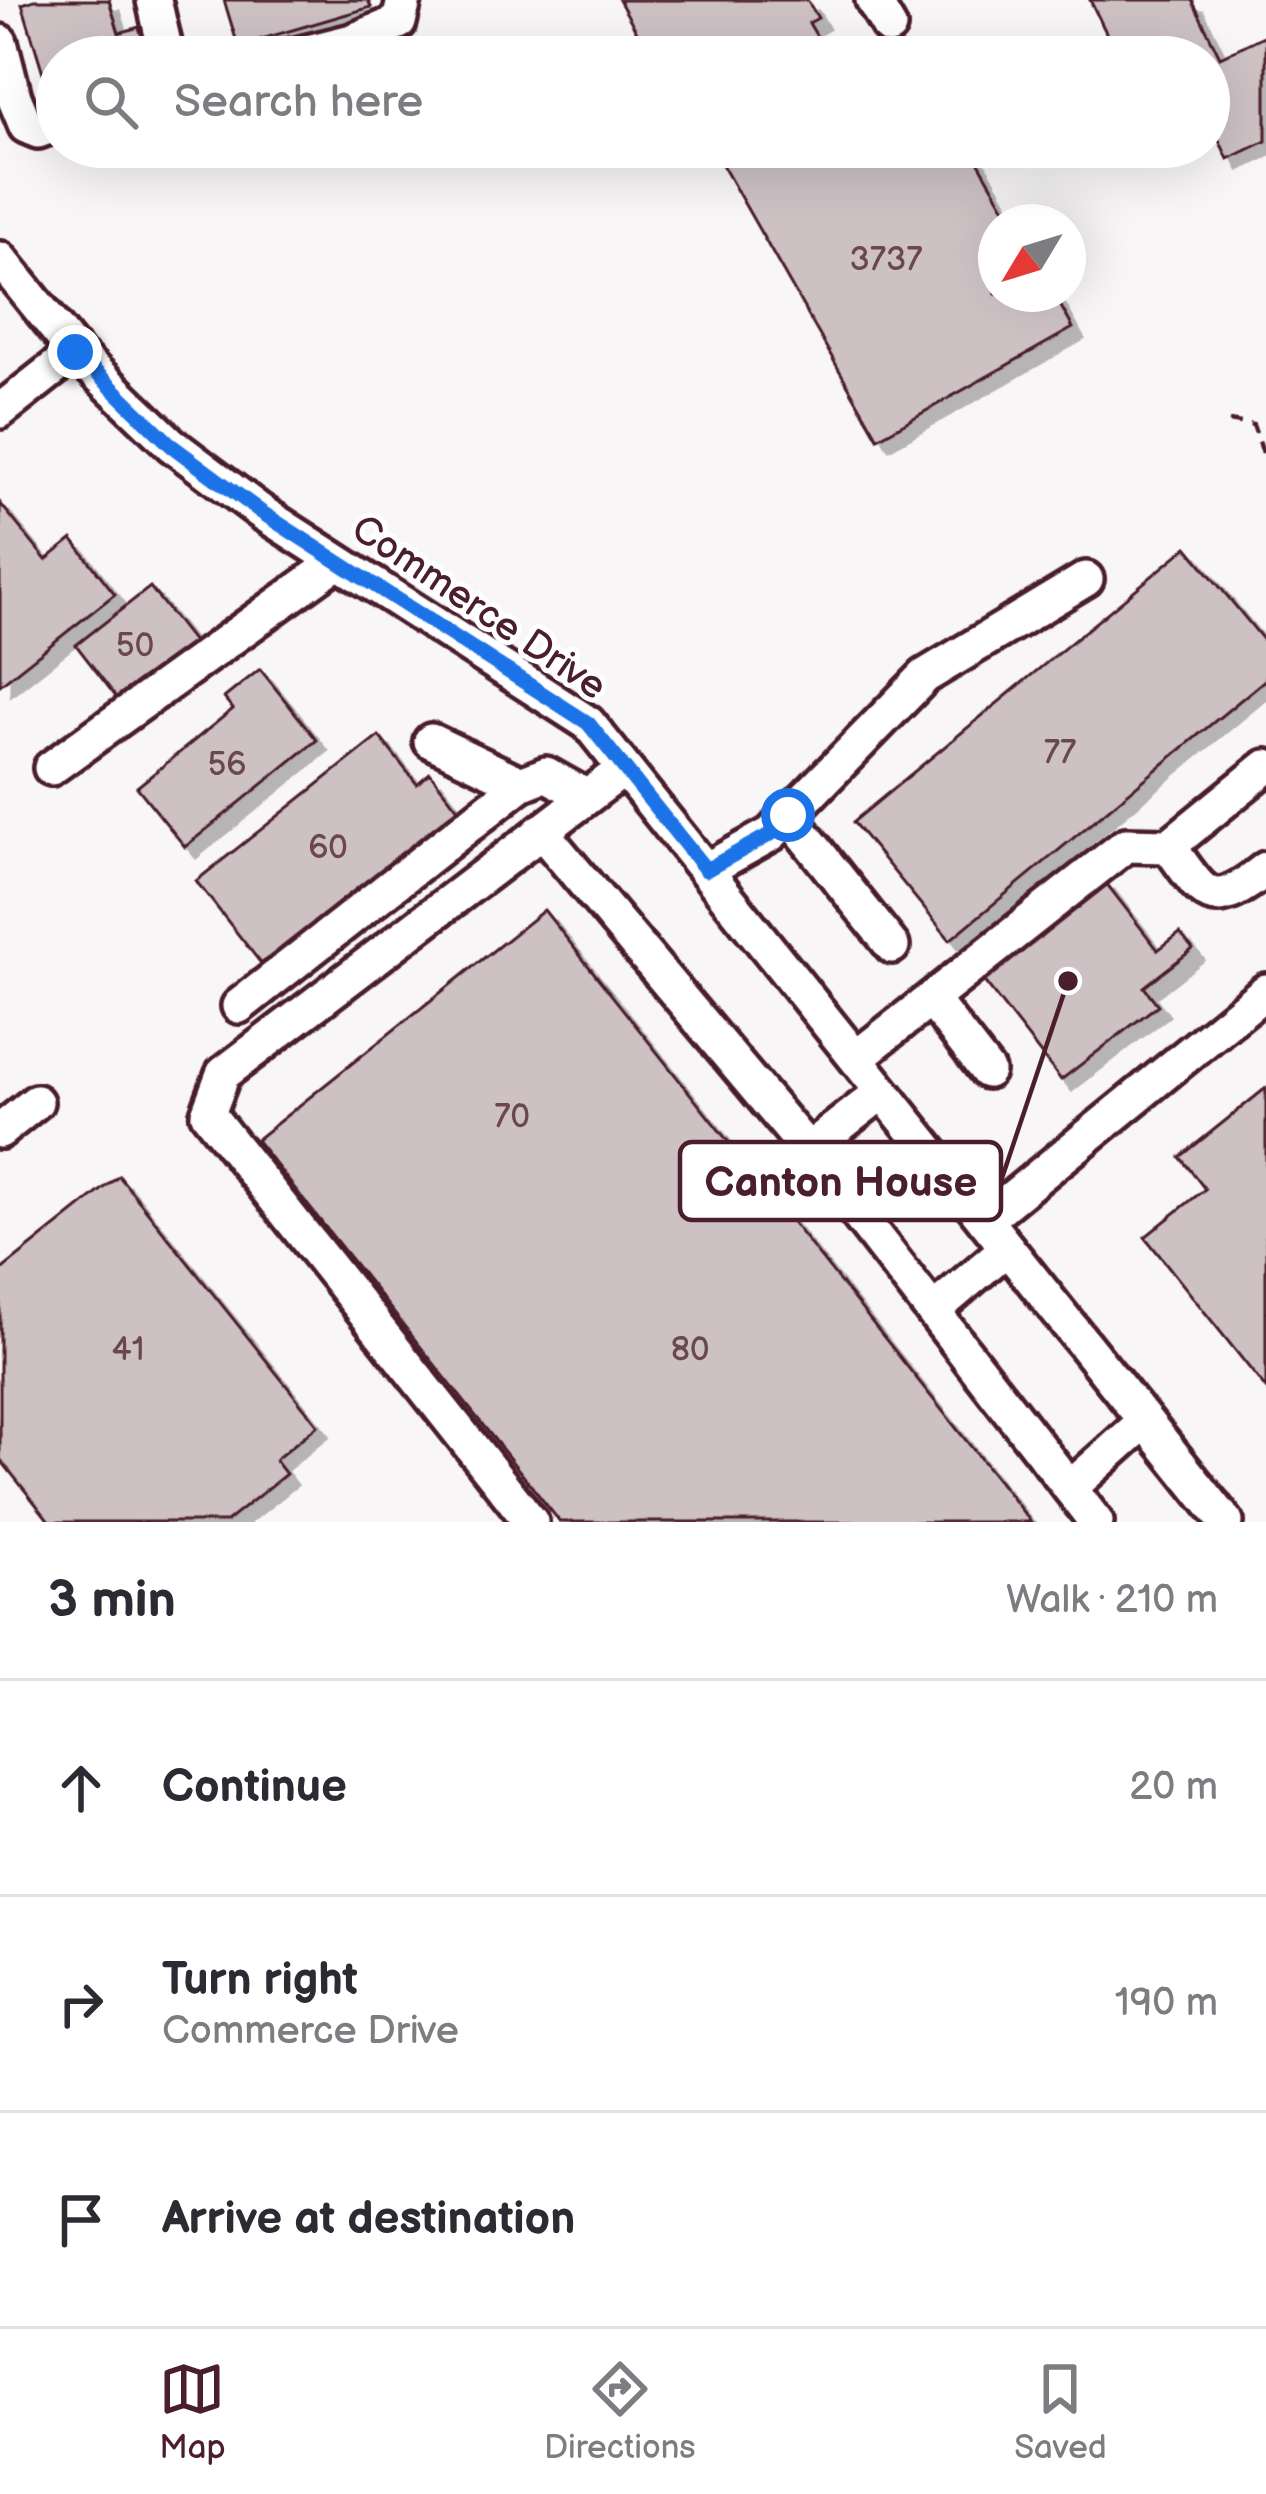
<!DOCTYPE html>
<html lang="en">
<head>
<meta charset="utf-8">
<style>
	:root { --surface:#fff; --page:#f2f2f3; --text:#2b2b33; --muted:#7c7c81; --line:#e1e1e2; --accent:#4a1f2b }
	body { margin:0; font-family:"Balsamiq Sans",sans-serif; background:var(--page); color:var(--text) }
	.compass { position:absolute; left:978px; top:204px; width:108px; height:108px; border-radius:50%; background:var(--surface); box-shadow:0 12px 48px #0002; rotate:232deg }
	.stop { position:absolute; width:36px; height:36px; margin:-27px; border:9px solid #1a73e8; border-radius:50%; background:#fff }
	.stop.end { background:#1a73e8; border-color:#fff; box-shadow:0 3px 12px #0008 }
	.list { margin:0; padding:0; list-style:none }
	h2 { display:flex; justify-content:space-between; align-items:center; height:156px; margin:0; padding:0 48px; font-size:51px }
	h2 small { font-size:39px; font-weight:400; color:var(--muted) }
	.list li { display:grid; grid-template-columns:78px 1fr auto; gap:36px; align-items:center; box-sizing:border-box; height:216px; padding:0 48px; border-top:3px solid var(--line) }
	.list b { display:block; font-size:45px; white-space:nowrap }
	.list p { margin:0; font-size:39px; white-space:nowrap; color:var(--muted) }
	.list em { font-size:39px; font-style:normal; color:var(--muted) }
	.icon { flex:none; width:66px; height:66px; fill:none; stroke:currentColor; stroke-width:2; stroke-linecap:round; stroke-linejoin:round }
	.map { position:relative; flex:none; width:1266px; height:1522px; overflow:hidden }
	.search { position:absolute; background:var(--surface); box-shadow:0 12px 48px #0002; left:36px; right:36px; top:36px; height:132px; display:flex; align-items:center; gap:30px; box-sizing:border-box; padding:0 42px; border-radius:66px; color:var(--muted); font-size:45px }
	.sheet { height:804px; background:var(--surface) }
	nav { display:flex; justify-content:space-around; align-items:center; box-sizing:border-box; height:168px; border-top:3px solid var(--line); background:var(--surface); font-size:33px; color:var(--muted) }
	nav a { display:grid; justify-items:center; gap:6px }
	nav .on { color:var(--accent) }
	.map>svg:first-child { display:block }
	.building { fill:#cdc1c4; stroke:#4a1f2b; stroke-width:3; filter:url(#shadow) }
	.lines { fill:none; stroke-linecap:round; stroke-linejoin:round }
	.minor-casing { stroke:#4a1f2b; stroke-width:42 }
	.path { stroke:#4a1f2b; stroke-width:4.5; stroke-dasharray:12 9; stroke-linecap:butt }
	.minor { stroke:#fff; stroke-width:33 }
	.route { stroke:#1a73e8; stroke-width:15 }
	.labels { text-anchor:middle; stroke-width:10; stroke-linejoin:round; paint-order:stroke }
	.number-label { font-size:33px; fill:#6b4851 }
	.street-label { font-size:39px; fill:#4a1f2b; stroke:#fff }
	.leader { fill:none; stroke:#4a1f2b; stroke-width:4.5 }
	.callout-dot { fill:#4a1f2b; stroke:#fff; stroke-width:4.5 }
	.callout { fill:#fff; stroke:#4a1f2b; stroke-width:4.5 }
	.callout-label { font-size:42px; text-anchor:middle; font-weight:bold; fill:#4a1f2b }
</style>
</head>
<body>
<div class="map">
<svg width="1266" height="1522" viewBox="0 0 1266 1522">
	<defs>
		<filter id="shadow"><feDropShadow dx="11" dy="11" stdDeviation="0" flood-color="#0004"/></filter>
	</defs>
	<rect width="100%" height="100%" fill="#f8f6f7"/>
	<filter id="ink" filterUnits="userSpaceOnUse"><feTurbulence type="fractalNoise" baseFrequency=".00833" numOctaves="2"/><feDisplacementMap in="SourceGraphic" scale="24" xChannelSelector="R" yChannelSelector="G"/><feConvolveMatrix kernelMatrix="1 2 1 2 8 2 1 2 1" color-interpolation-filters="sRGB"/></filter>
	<g filter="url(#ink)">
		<g class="building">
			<polygon points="34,0 109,0 119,33 139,27 148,57 57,57 57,97 51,99 22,4"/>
			<polygon points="224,0 368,0 371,7 238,46"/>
			<polygon points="619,0 807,0 818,18 809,23 829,57 651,57"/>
			<polygon points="1090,0 1192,0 1220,57 1266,35 1266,141 1228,159 1209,119 1209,57 1118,57"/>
			<polygon points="712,147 970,147 1013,222 996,222 996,294 1054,294 1073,328 878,438"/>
			<polygon points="0,503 46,560 72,539 115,594 0,685"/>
			<polygon points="1187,547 1266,643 1266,679 950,940 853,822"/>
			<polygon points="150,587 194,643 120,702 76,645"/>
			<polygon points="260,669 317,740 185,847 137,787 233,709 224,698"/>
			<polygon points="379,736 417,784 430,773 459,810 263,966 196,881"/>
			<polygon points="1103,879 1158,950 1180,933 1193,949 1144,987 1158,1005 1061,1080 979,975"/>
			<polygon points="544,910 1031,1522 560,1522 256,1140"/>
			<polygon points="1266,1088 1266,1389 1145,1237 1205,1189 1180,1157"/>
			<polygon points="119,1176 318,1425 275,1460 286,1474 226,1522 50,1522 0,1459 0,1271"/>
		</g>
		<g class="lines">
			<g class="minor-casing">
				<g id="minor">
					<polyline points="154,0 167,57"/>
					<polyline points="873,0 889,27"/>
					<polyline points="0,42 14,97 26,126 38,131 57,124"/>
					<polyline points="288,57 352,41 399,22 404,0"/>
					<polyline points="0,259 75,352 172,445 261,512 588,723 1226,1522"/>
					<polyline points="0,411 75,352"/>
					<polyline points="431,741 521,784 546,774 587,797"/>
					<polyline points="51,768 337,562"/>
					<polyline points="788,815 892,946"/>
					<polyline points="541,831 808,1150 1096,1522"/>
					<path d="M1169,846C1206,897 1209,914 1266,869"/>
					<polyline points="706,870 771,834 925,676 1086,579"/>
					<polyline points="931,999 987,1071"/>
					<polyline points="239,1006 521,784"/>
					<polyline points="856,1058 1126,845 1169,846 1266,767"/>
					<polyline points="0,1131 36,1102"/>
					<polyline points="808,1150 882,1092"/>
					<polyline points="985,1220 1266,991"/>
					<polyline points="933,1311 1007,1248"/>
					<polyline points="1070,1488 1145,1421"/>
					<polyline points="531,1522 208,1114 223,1074 624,769"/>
				</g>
			</g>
			<polyline class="path" points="1229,421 1253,425 1266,461"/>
			<use href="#minor" class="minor"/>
		</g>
	</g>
	<g class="lines" filter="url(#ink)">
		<polyline class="route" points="75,352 172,446 261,512 588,723 706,870 771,834 788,815"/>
	</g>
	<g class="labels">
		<g class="number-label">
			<text x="886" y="270">3737</text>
			<text x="135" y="656">50</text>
			<text x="1060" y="763">77</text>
			<text x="227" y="775">56</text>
			<text x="328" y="858">60</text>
			<text x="512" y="1127">70</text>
			<text x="128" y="1360">41</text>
			<text x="690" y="1360">80</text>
		</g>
		<g class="street-label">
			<text transform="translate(480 606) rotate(34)" y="14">Commerce Drive</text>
		</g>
	</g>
	<path class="leader" d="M1068 981L1001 1181"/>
	<circle class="callout-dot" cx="1068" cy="981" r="12"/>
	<rect class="callout" x="680" y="1142" width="321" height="78" rx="12"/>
	<g class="callout-label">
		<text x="841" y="1196">Canton House</text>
	</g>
</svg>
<svg class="compass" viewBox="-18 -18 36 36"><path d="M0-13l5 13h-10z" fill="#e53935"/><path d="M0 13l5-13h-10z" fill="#7c7c81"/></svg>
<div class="stop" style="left:788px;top:815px"></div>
<div class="stop end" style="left:75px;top:352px"></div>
<div class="search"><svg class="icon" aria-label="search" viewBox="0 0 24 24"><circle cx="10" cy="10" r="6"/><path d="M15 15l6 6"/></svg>Search here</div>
</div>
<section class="sheet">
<h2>3 min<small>Walk · 210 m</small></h2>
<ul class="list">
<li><svg class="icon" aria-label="ahead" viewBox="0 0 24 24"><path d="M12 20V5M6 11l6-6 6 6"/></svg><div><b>Continue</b></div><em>20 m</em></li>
<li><svg class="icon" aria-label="right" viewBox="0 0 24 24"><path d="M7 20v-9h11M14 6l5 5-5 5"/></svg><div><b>Turn right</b><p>Commerce Drive</p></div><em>190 m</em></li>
<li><svg class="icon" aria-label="arrive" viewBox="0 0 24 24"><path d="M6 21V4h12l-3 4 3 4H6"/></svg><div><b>Arrive at destination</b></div></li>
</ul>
</section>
<nav>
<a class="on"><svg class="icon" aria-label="map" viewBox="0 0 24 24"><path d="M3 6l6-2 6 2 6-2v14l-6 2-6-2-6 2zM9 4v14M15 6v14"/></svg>Map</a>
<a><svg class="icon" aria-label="directions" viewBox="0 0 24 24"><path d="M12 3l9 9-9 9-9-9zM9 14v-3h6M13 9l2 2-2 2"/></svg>Directions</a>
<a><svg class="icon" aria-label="saved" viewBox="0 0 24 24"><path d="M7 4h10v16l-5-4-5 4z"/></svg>Saved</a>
</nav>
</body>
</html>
